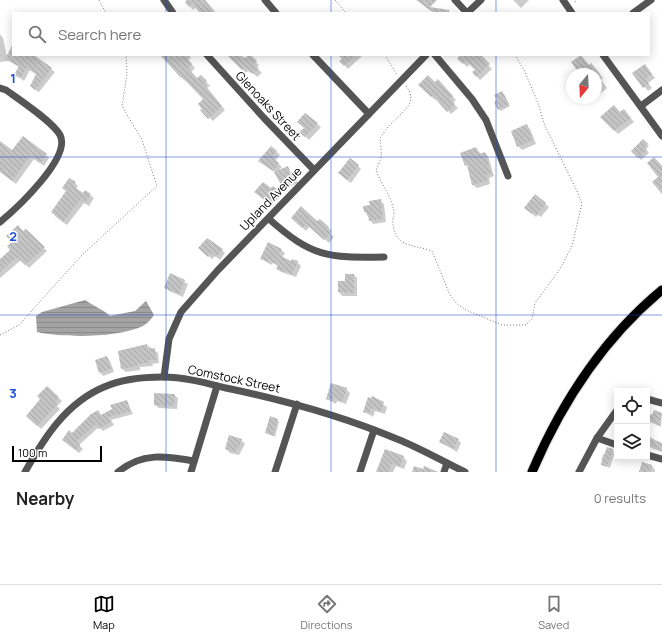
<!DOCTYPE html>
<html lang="en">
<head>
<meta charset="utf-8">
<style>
	:root { --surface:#fff; --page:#f6f6f6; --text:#222; --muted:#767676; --line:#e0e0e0; --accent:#000 }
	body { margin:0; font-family:Manrope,sans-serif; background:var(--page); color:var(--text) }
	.controls { position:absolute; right:12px; bottom:12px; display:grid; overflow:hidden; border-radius:0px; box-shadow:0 2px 10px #0003 }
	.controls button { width:36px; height:36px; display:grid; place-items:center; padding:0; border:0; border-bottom:1px solid var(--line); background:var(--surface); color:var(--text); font:20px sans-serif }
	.compass { position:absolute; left:566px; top:68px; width:36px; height:36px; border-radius:50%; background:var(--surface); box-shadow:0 2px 10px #0003; rotate:198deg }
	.scale { position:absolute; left:12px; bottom:10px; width:90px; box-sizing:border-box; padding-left:4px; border:2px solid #000; border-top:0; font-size:11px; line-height:14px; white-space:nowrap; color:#000; -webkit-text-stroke:3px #fff; paint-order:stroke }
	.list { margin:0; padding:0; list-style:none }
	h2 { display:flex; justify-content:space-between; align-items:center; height:52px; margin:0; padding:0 16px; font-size:17px }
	h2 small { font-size:13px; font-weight:400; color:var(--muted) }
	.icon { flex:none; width:22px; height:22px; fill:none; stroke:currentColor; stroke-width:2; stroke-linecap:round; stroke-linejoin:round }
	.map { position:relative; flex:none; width:662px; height:472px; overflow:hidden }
	.search { position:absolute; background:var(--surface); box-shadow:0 2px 10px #0003; left:12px; right:12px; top:12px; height:44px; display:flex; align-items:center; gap:10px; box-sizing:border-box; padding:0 14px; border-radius:0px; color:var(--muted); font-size:15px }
	.sheet { height:112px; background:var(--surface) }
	nav { display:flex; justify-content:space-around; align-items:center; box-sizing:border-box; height:56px; border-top:1px solid var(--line); background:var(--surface); font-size:11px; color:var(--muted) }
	nav a { display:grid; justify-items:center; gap:2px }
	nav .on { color:var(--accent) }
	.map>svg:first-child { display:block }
	.water { fill:url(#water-rules) }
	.shadow { fill:#0003 }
	.building { fill:url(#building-back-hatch) }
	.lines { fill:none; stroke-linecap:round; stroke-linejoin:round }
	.major-casing { stroke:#dbdbdb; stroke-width:11 }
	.path { stroke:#777; stroke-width:1; stroke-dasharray:1 2; stroke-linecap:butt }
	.minor { stroke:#555; stroke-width:7 }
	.major { stroke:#000; stroke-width:9 }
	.grid { fill:none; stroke:#1d4ed8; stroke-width:1; stroke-opacity:0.55 }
	.labels { text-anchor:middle; stroke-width:3; stroke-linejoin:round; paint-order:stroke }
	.street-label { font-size:12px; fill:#000; stroke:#fff }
	.grid-label { font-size:13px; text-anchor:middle; font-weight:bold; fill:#1d4ed8; stroke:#fff; stroke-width:3; stroke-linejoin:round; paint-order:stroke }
</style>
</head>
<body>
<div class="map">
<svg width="662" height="472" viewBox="0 0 662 472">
	<defs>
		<pattern id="water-rules" width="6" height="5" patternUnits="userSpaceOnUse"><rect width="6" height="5" fill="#a3a3a3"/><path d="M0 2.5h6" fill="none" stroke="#8b8b8b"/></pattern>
		<pattern id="building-back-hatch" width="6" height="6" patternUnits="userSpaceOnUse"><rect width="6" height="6" fill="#c4c4c4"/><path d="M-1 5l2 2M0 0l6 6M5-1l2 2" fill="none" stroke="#a7a7a7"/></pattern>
	</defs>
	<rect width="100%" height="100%" fill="#fff"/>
	<path class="water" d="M85,300C93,306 103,309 110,316L135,311L146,301L154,315C151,319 147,324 143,326C117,338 65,338 37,332L36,316L42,312Z"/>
	<g class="shadow">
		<polygon points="189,0 204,0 215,13 201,13 196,7 193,10 186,2"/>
		<polygon points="513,0 529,0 521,8"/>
		<polygon points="0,34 3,38 7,57 13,46 13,55 31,55 55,72 39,92 34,89 37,75 30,70 24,81 15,74 19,67 9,61 0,62"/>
		<polygon points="163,55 189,55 191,58 188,60 195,68 191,72 197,79 201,76 210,86 207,88 225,110 213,121 202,110 205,99 186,80 185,81 182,78"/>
		<polygon points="228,55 240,55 244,59 249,55 259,65 257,68 262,73 257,77 252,72 250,73 248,71 246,73"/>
		<polygon points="340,55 363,55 348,69 341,61 343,59"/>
		<polygon points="462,55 478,55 492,69 480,80 473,72 476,70 470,64 467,67 459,58"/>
		<polygon points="589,66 596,69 603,78 601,80 607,88 596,97 596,74 582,74"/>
		<polygon points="648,69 655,78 648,83 652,88 648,91 634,73"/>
		<polygon points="442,84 456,100 453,103 458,108 451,114 437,98 435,100 420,85"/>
		<polygon points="504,94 510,106 501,111 499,109 499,100"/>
		<polygon points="620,113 627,114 634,122 618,134 601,117"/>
		<polygon points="305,115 321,127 309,140 301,132 305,128"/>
		<polygon points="526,125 530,129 536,144 522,150 518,146"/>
		<polygon points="643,141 649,146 646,149 649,153 641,160 633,151"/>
		<polygon points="0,142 13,152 46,155 49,158 44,166 34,159 16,184 0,171"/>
		<polygon points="271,147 280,155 275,161 282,167 278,171 288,168 298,183 286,188 276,173 260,161"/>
		<polygon points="476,148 481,154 485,153 488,156 494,176 489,178 490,184 477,188 473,185 469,169 462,153"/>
		<polygon points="358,166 361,169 351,183 343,177"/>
		<polygon points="75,183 78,186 76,189 84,194 90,195 94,198 89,206 84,203 67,225 55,216 67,192"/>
		<polygon points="273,187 282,195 271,205 259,196"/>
		<polygon points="535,195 549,207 541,217 538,215 536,217 529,211"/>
		<polygon points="380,201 384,204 386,222 373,224 365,212"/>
		<polygon points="292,218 317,223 320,220 332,231 330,233 334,237 329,243 310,226 306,231"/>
		<polygon points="26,230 47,251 29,268 21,260 0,278 0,261 12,250"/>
		<polygon points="222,250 225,253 220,260 215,256 212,259 203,251"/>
		<polygon points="281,250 285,253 282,258 291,262 297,262 301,266 296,277 281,272 277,269 278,266 273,263 271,265 261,258"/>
		<polygon points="171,275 188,284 183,297 169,291 165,287"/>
		<polygon points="354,275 357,278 357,296 342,296 339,292 339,282 346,282"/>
		<polygon points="147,345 158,353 159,363 152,364 153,366 140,367 140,370 126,372 122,369"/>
		<polygon points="107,357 110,361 114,372 103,376 100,372"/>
		<polygon points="47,387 62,401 57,406 60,409 41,429 27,416 42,399"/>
		<polygon points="346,389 350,393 346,404 337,401 336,404 327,399"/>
		<polygon points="174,395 178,398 177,409 159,408 155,405"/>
		<polygon points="372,397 387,407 385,414 375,411 373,417 364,411"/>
		<polygon points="126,401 133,414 111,420 114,425 103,431 99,427 79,445 83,449 79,453 66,443 72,434 98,412 102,416"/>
		<polygon points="654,412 662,414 661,427 648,421"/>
		<polygon points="277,419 279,422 275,437 266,432"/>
		<polygon points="647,435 662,444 662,452 653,449 647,444"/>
		<polygon points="241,440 245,444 239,455 230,453 226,449"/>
		<polygon points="458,440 461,443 457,452 441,442"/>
		<polygon points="607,448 615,452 610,468 602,464"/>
		<polygon points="385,450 403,457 407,461 404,469 396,466 393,472 378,472"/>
		<polygon points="643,463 652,466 655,470 655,472 639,472"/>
	</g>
	<g class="building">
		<polygon points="187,0 205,0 216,13 200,13 192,4 189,7 185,2"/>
		<polygon points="416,0 437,0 430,7 449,10 449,13 434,13"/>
		<polygon points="13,44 13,55 34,55 52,68 35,90 30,86 36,74 27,68 20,78 14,75 19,66 5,59"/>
		<polygon points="160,55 184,55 192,64 188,68 197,78 201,75 207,81 204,84 222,106 208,119 200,110 202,109 198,104 203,99 182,77 181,78"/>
		<polygon points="227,55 241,55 244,58 251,55 257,61 254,64 259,69 253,74 248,69 246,70 244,68 242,70"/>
		<polygon points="338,55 356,55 344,66 339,61 342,59"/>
		<polygon points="460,55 481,55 490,64 476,77 472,72 475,70 466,61 463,64 457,59"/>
		<polygon points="581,55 589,65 591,63 600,74 596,74 603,83 596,88 596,74 580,74 571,62"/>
		<polygon points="645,64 652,74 645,79 649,84 643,88 632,73"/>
		<polygon points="428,75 435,82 438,79 453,96 450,99 455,104 447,112 433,96 431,97 418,85"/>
		<polygon points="502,91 509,104 498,110 494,102 497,100 494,95"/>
		<polygon points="614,105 620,112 624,109 631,118 614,131 600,117"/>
		<polygon points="305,113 318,123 305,137 299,132 304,128 297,122"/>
		<polygon points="527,124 533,140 517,147 511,131"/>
		<polygon points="23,136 47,154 40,163 30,156 12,181 0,172 0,141 12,150"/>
		<polygon points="643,139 648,144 644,147 647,150 638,158 631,151"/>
		<polygon points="271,146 277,151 272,157 279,163 273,171 258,161"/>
		<polygon points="476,147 479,154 485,152 491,173 486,175 488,180 472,185 467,165 465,166 460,153"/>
		<polygon points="654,157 662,166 662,194 652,182 658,177 647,163"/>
		<polygon points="350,158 359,165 347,180 338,173"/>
		<polygon points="288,166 291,174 293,173 296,179 281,185 274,172"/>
		<polygon points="69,178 76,182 73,186 83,193 85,190 91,194 85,203 80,200 63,222 51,212 66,191 62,188"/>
		<polygon points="263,182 271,188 273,186 279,190 273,198 271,197 267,202 254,192"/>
		<polygon points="535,194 546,203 537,215 534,212 532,214 524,208"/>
		<polygon points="381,199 383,219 369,221 368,212 364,212 363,206 370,205 369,201"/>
		<polygon points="301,206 317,221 320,219 329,227 327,229 331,233 324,240 306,224 302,228 291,218"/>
		<polygon points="18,225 23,231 26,229 45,247 25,265 17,257 0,272 0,259 10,250 7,246 12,242 6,236"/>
		<polygon points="207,238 223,249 216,257 211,253 208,257 198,248"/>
		<polygon points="268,242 282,249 279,255 291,261 292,259 298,261 292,274 276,269 278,265 269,260 268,262 260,259"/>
		<polygon points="170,273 185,280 179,294 164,288"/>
		<polygon points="345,274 354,274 354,293 338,292 338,281 345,281"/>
		<polygon points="147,344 147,349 155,348 156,360 149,360 149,363 137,364 137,366 121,369 118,351"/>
		<polygon points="107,356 111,369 99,373 95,360"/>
		<polygon points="331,383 347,388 342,401 333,398 332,401 326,399"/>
		<polygon points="47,386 59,397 55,402 57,405 37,426 26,416 40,399 37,396"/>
		<polygon points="154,393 175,394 174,406 154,405"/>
		<polygon points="372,396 384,402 381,411 371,408 369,414 363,412 368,397 371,398"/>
		<polygon points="127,400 131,411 108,417 111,422 99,429 96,424 76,442 80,445 76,450 62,440 69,430 72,433 91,414 98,410 101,415 112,409 110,405"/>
		<polygon points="654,410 662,413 659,425 647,421 650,414 652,415"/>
		<polygon points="270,416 278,419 273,436 265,433"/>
		<polygon points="444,432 459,439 453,449 439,442"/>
		<polygon points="229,435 242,439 239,448 237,447 235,452 225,449"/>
		<polygon points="651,439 662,443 662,451 648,446"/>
		<polygon points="607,447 613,449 607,467 601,465 603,454 604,455"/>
		<polygon points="385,449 404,456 400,466 392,463 389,472 376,472"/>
		<polygon points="642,462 652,465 650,472 639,472"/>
		<polygon points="414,466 423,469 424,466 438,472 412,472"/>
	</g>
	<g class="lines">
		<g class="major-casing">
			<path id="major" d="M532,472C561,404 604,338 662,290"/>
		</g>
		<g class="path">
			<polyline points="99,0 106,13"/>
			<polyline points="335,0 346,13"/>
			<polyline points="575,2 576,0"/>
			<polyline points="385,55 397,75"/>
			<path d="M406,86C419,103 403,111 392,123C387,127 384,133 380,138C381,156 384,153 376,170C381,185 393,197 394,214C394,216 393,217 393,220C392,225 395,236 400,240C408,247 422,247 432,251L450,295L457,304L466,310L502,325H526L532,319L535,303L560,269L572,246L582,204L577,191L545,126L538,103L524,70L515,55"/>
			<polyline points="0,335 19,325 82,255 157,186 142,140 122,106 127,74 126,55"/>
		</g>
		<g class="minor">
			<polyline points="164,0 173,13"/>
			<polyline points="265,0 276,13"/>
			<polyline points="455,0 467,13"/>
			<polyline points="563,0 572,13"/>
			<polyline points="467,13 481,0"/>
			<polyline points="633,13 651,0"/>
			<polyline points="207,55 264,118 314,170"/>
			<polyline points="313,55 369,114"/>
			<polyline points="435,55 472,99 486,120 508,176"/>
			<polyline points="603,55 662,136"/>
			<path d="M0,88L6,90C20,100 53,122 60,135C72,157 16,209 0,222"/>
			<polyline points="641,106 662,90"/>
			<path d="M269,219C312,257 327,258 384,257"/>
			<polyline points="164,377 169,339 181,312 218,270 426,55"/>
			<polyline points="647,399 662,403"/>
			<polyline points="597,438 617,445"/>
			<polyline points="647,455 662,459"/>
			<path d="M25,472C44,438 66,403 104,387C122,379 144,377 163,377C184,377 206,383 226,388C284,400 342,416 397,439C420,448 442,461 465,472"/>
			<path d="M118,472C142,452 166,456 194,461"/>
			<polyline points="191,472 217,386"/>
			<polyline points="275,472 297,404"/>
			<polyline points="360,472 374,430"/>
			<polyline points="444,472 447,463"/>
			<polyline points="579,472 597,438 617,410"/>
		</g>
		<use href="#major" class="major"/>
	</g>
	<path class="grid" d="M166,0V13M331,0V13M496,0V13M166,55V472M331,55V472M496,55V472M0,157H662M0,315H662"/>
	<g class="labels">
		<g class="street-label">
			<text transform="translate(268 106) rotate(47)" y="4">Glenoaks Street</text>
			<text transform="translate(271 199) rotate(-46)" y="4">Upland Avenue</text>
			<text transform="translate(234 379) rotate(12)" y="4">Comstock Street</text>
		</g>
	</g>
	<g class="grid-label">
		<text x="13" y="83">1</text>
		<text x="13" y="241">2</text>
		<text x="13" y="398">3</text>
	</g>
</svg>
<div class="controls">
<button><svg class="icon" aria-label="locate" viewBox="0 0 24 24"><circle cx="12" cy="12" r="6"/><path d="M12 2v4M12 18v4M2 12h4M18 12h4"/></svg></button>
<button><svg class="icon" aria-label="layers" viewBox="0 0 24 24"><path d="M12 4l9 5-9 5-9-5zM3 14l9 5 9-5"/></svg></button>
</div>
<svg class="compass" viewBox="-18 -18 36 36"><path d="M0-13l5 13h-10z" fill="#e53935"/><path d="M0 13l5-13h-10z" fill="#767676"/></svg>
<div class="scale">100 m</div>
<div class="search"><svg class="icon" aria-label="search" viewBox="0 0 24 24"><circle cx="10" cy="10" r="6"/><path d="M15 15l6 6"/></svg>Search here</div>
</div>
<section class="sheet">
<h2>Nearby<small>0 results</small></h2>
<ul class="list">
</ul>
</section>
<nav>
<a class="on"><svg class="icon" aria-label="map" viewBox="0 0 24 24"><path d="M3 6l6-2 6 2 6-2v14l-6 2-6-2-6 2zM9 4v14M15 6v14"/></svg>Map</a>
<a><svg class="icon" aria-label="directions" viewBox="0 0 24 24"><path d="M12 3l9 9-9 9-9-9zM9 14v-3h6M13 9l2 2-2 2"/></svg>Directions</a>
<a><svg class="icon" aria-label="saved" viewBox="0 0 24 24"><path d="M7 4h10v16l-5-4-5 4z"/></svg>Saved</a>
</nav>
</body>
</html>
